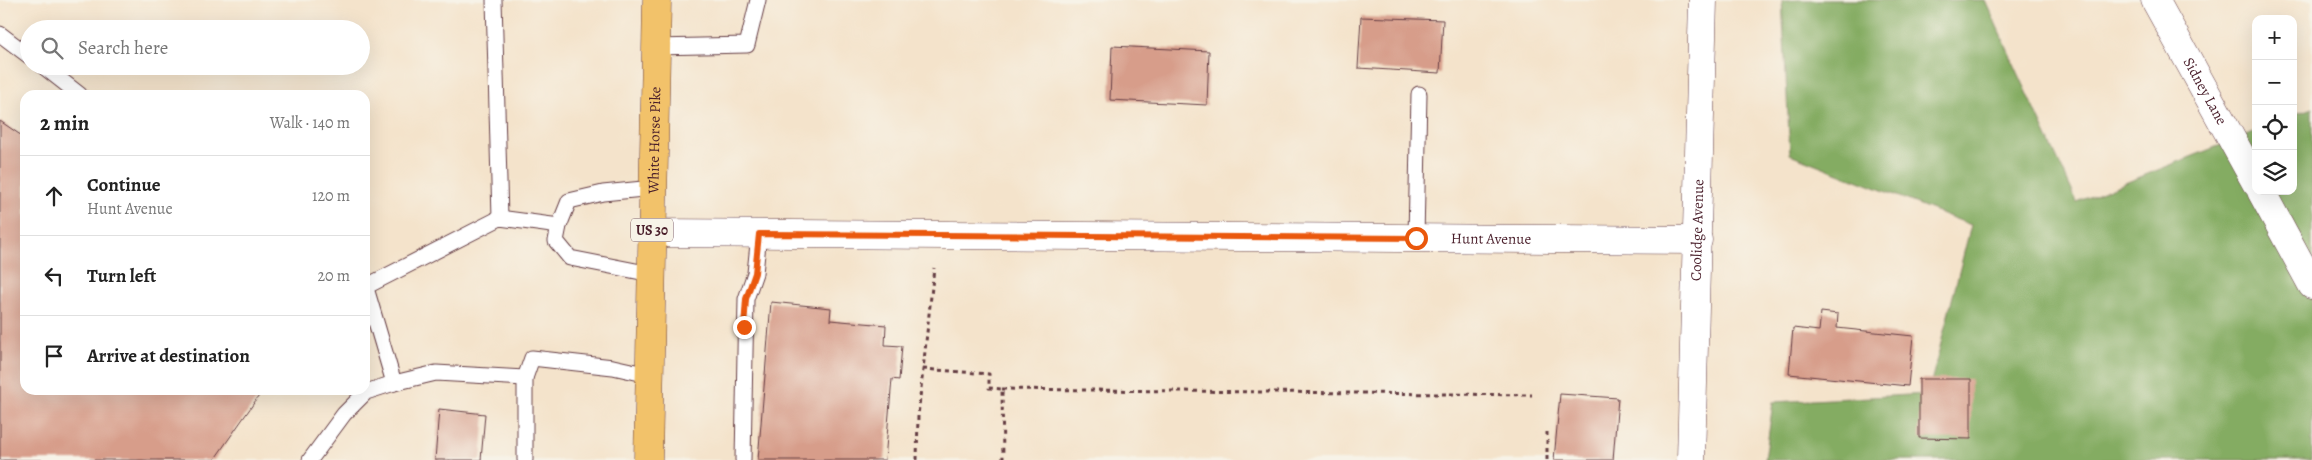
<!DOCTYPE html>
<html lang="en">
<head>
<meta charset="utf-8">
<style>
	:root { --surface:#fff; --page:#f6f6f6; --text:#222; --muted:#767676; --line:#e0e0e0 }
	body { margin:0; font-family:Alegreya,serif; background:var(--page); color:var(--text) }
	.controls { position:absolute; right:15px; top:15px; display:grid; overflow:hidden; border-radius:10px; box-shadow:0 5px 20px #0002 }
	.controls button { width:45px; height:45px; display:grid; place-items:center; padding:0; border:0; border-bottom:1px solid var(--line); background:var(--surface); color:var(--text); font:25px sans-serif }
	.stop { position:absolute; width:15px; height:15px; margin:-11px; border:4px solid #ea580c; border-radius:50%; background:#fff }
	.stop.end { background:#ea580c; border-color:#fff; box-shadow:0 1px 5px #0008 }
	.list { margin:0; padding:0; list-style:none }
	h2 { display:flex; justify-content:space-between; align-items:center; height:65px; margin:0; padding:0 20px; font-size:21px }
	h2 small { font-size:16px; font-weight:400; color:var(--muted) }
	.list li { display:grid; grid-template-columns:32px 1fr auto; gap:15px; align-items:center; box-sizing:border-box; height:80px; padding:0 20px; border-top:1px solid var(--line) }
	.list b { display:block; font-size:19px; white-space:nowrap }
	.list p { margin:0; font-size:16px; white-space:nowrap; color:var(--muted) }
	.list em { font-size:16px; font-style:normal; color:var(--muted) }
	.icon { flex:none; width:28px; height:28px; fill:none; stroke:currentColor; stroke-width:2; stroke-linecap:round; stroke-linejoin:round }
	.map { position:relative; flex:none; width:2312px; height:460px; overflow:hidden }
	.search { position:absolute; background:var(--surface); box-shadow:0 5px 20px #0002; left:20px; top:20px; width:350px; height:55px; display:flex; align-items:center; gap:12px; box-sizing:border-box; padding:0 18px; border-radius:28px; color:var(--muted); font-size:19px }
	.panel { position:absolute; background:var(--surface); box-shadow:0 5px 20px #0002; left:20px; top:90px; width:350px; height:305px; border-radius:15px }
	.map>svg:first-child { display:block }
	.forest { fill:#84ac62; stroke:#676646 }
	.building { fill:#d79d8a }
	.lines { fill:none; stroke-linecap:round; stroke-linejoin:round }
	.service-casing { stroke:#643c43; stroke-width:17 }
	.minor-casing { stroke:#643c43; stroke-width:29 }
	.trunk-casing { stroke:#643c43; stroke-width:29 }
	.path { stroke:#643c43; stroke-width:3; stroke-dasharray:4 4; stroke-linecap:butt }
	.service { stroke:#fff; stroke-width:15 }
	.minor { stroke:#fff; stroke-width:28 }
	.trunk { stroke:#f2c26a; stroke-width:28 }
	.route { stroke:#ea580c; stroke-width:6 }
	.labels { text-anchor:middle; stroke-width:5; stroke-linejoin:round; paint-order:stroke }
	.shield { fill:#f7f3e8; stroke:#7e5f64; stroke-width:1 }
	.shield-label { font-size:14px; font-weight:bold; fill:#4a1f2b }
	.street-label { font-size:15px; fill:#4a1f2b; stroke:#f7f3e8 }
</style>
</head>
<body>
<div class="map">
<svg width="2312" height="460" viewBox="0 0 2312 460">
	<rect width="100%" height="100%" fill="#f7f3e8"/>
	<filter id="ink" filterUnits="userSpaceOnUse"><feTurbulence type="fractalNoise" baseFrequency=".02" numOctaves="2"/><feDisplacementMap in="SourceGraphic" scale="10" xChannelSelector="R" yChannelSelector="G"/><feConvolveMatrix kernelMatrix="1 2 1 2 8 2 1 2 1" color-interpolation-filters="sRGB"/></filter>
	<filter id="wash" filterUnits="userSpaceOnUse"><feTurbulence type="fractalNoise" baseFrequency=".0096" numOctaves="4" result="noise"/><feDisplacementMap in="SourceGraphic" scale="20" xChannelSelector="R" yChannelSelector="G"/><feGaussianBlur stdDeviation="1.12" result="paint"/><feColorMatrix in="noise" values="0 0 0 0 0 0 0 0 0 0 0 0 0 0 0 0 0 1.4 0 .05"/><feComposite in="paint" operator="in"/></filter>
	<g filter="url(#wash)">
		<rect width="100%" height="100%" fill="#f4e3cb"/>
		<polygon class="forest" points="1782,0 1985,0 2077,202 2256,131 2256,191 2293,191 2293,115 2312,108 2312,460 1765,460 1773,402 1928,394 1971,225 1790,154"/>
		<g id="blocks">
			<g class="building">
				<polygon points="1361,17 1443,20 1440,73 1358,68"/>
				<polygon points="1112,46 1209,51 1207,105 1110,100"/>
				<polygon points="0,121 25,138 25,390 263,390 214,460 0,460"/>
				<polygon points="771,302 831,308 830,320 886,325 885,345 902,346 899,380 892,379 885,460 758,460"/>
				<polygon points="1821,312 1838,314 1837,328 1913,336 1908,386 1789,374 1793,328 1819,331"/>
				<polygon points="1919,379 1971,379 1971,439 1919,438"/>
				<polygon points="1560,394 1618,398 1613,460 1554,460"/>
				<polygon points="439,409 485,414 481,460 435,460"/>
			</g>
		</g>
	</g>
	<g filter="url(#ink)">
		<use href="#blocks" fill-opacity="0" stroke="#643c43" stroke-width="1"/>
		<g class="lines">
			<g class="service-casing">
				<g id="service">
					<polyline points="494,0 500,218"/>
					<polyline points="0,34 29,56"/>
					<polyline points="656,47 747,45 758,0"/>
					<polyline points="43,66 80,95"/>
					<polyline points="1416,238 1419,94"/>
					<polyline points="651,274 570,258 556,241 559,226 569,201 603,193 653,188"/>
					<polyline points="365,287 500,218 559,226"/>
					<polyline points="366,288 394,383"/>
					<polyline points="310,460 344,414 366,392 394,383 436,373 525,378"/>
					<polyline points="525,460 525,378 532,358 613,367 649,375"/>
					<polyline points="743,460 746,299 755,273 759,234"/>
				</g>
			</g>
			<g class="minor-casing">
				<g id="minor">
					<path id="s1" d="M2155,0L2256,183"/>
					<polyline points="2261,191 2312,285"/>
					<path id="s2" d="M652,233L1698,240"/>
					<path id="s3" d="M1691,460L1703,0"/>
				</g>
			</g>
			<g class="trunk-casing">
				<g id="trunk">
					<path id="s4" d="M648,460L657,0"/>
				</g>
			</g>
			<g class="path">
				<polyline points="923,369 989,374 989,388 1002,389 1003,460"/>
				<polyline points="1002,389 1532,395"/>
				<polyline points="917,460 918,416 934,268"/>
				<polyline points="1547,460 1547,431"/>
			</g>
			<use href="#service" class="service"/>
			<use href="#minor" class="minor"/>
			<use href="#trunk" class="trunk"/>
		</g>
	</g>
	<g class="lines" filter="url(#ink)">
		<polyline class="route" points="744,327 746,299 755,273 759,234 1416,238"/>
	</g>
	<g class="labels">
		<rect class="shield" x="631" y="218.5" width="42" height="23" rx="4"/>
		<g class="shield-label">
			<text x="652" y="235">US 30</text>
		</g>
		<g class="street-label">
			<text dy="5" stroke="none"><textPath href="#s1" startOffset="104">Sidney Lane</textPath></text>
			<text dy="5" stroke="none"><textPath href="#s4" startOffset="320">White Horse Pike</textPath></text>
			<text dy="5" stroke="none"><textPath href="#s3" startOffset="230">Coolidge Avenue</textPath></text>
			<text dy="5" stroke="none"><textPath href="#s2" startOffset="839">Hunt Avenue</textPath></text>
		</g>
	</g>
</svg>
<div class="controls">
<button>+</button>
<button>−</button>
<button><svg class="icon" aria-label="locate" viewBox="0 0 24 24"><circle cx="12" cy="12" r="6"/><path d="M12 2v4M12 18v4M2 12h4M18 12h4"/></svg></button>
<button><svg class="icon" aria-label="layers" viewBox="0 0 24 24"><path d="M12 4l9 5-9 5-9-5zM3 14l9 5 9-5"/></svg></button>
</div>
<div class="stop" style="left:1416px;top:238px"></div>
<div class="stop end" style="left:744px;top:327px"></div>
<div class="search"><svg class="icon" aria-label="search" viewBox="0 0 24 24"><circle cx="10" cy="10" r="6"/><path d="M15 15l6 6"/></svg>Search here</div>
<section class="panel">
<h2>2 min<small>Walk · 140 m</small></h2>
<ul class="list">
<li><svg class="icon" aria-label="ahead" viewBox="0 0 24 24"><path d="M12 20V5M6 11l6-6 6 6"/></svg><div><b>Continue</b><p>Hunt Avenue</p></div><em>120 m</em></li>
<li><svg class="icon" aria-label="left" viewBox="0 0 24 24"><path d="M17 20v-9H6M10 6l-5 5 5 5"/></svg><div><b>Turn left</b></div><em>20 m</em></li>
<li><svg class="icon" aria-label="arrive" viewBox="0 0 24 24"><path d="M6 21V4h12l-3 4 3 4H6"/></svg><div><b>Arrive at destination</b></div></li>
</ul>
</section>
</div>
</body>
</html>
